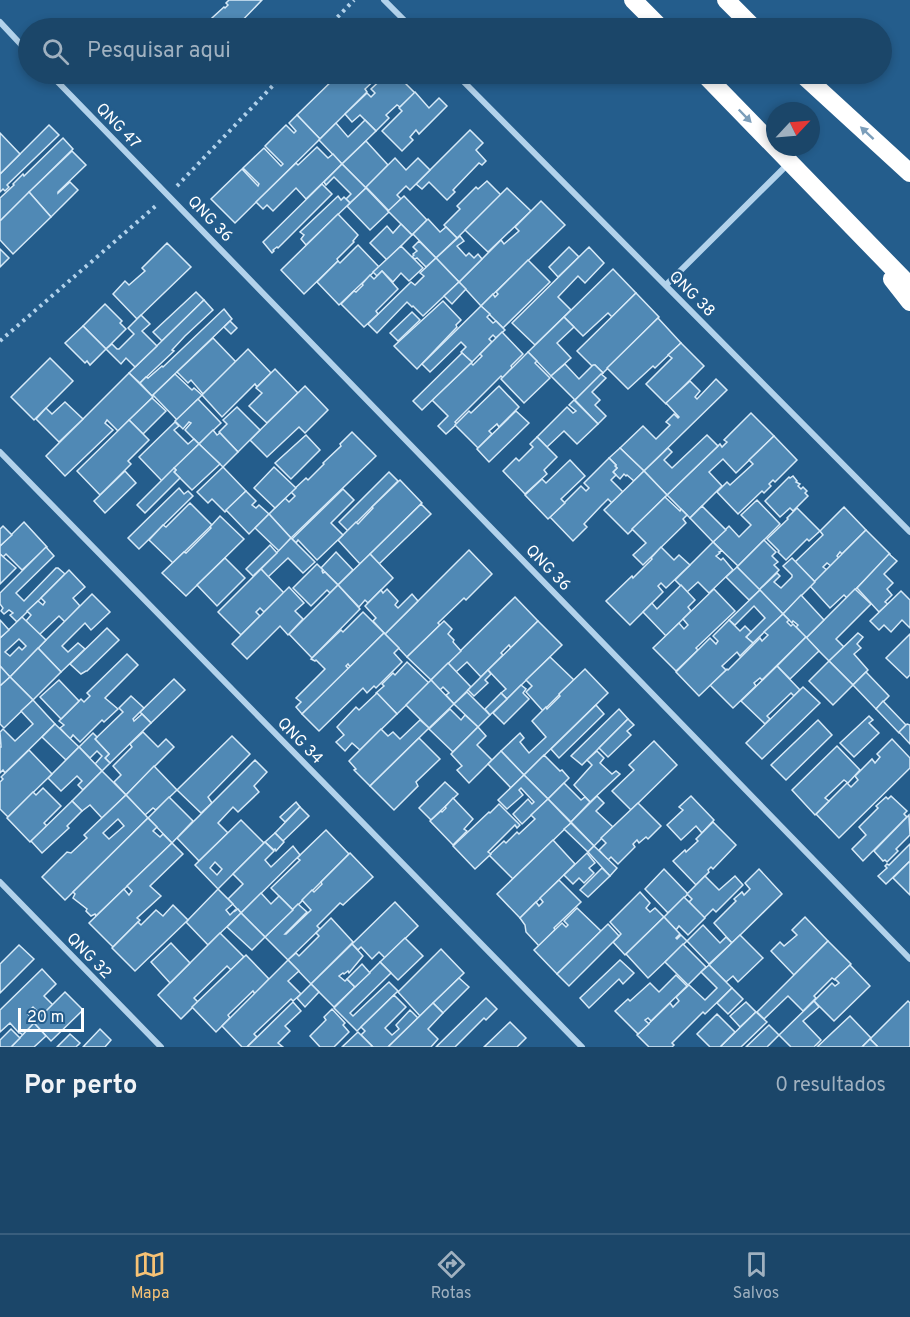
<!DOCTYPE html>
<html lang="pt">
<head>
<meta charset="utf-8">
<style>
	:root { --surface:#1b4669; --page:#285071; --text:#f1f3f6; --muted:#a0b1c0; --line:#395e7d; --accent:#f6c275 }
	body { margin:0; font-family:Overpass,sans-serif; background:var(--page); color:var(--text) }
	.compass { position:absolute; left:766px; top:102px; width:54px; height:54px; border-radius:50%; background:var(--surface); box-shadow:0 3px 9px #0003; rotate:64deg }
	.scale { position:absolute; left:18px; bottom:15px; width:66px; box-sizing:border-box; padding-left:6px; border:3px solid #fff; border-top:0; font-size:16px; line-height:21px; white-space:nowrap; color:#fff; -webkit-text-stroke:4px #245d8c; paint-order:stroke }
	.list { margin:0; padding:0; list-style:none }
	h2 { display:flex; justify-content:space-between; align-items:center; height:78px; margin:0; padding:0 24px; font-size:26px }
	h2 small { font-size:20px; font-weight:400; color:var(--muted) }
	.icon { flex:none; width:33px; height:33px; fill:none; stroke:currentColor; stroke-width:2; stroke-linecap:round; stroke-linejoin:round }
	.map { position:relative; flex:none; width:910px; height:1047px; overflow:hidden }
	.search { position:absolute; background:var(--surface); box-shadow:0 3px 9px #0003; left:18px; right:18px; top:18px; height:66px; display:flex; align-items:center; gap:15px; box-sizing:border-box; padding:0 21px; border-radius:33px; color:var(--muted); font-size:22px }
	.sheet { height:186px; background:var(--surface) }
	nav { display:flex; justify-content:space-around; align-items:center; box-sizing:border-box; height:84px; border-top:2px solid var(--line); background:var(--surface); font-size:16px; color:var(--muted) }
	nav a { display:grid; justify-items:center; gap:3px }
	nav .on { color:var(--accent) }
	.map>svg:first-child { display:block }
	.building { fill:#5089b5; stroke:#d7eaf8; stroke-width:1.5; fill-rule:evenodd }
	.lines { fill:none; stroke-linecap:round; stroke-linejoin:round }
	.path { stroke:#b2d2eb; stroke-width:4; stroke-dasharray:3 4.5; stroke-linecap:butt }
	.minor { stroke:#b2d2eb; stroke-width:6 }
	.motorway { stroke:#fff; stroke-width:18 }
	.oneway { fill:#7c9eba }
	.labels { text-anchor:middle; stroke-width:5; stroke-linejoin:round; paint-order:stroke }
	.street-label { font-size:16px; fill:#fff; stroke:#245d8c }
</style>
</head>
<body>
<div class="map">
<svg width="910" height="1047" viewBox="0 0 910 1047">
	<rect width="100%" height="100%" fill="#245d8c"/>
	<g class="building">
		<polygon points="229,0 262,0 235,28 201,28 224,7 225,8 228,5 226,3"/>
		<polygon points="339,74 381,74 365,89 367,92 320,139 297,115"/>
		<polygon points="387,74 399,74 397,75 415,93 400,107 397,105 386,115 389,118 376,131 360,115 352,122 345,114 367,93 371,97 375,93 371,89"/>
		<polygon points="415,92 429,108 439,98 447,106 419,134 416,130 410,137 413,140 402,151 382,131 402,111 399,108"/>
		<polygon points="297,115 320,139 235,223 211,199 242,169 258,186 259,184 243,168 264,148 281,166 283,164 265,146 286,125 294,133 296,131 289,123"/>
		<polygon points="365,120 376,131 342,164 319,140 336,123 348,137"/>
		<polygon points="49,125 59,135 7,185 9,187 5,191 3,189 0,192 0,174"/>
		<polygon points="470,130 483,143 476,150 486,161 482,165 479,163 453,190 455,192 447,200 429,182 422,189 416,184"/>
		<polygon points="0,133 20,154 0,174"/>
		<polygon points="63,138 73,149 0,221 0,198 14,185 13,184 23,174 24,176"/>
		<polygon points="366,141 388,165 366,188 342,164"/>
		<polygon points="317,147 328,158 333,154 342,164 306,199 296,188 273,211 267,205 263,209 256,202 296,163 298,165"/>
		<polygon points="72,151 86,165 58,192 58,193 70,182 78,190 51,217 29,192"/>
		<polygon points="395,158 406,170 418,158 430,170 410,190 406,186 397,195 401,199 389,211 366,187"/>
		<polygon points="342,164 366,188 350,203 346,199 351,194 334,177 326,185 324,182"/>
		<polygon points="487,181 501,195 457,238 444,225 460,209 457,206 476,187 478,189"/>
		<polygon points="322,184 332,194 278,248 277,247 273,250 274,251 272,253 263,242"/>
		<polygon points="366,188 389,212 370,230 347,206"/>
		<polygon points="507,188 531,211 488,252 465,230"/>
		<polygon points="29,192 51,217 13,254 0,240 0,221"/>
		<polygon points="338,196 341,200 344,197 350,203 306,245 301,239 304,235 300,232"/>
		<polygon points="404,196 427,220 412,235 388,211"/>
		<polygon points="541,201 565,225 481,306 459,282 501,240 504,244 519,231 515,227"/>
		<polygon points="338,214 358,235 353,241 354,242 337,259 338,261 304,294 281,270"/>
		<polygon points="428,219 440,232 446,227 457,238 436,258 413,234"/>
		<polygon points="401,224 412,235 387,260 370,243 387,226 393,233"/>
		<polygon points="460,236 464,241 457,246 466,256 469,253 474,258 478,254 482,259 459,282 436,258"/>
		<polygon points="419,241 436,258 426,267 417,258 415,259 412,257 414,255 413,254 417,251 413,247"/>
		<polygon points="167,243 191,267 137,319 113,294 125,281 129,285 145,271 142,268"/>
		<polygon points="358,245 379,267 339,305 317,282 338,261 340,263"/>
		<polygon points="401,246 423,268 409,281 401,273 393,282 382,271 377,276 373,272"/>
		<polygon points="569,247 579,257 558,277 549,267"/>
		<polygon points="589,247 604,263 585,283 578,276 558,297 571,310 535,345 512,323"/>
		<polygon points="0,249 9,258 0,267"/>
		<polygon points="436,258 459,282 423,316 413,306 412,307 407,302 377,333 368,324 411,282 415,285 424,276 420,273"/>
		<polygon points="528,260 550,282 503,328 481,306 493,294 495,297 498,294 496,292"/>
		<polygon points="613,269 636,293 612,317 608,313 583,336 564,317"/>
		<polygon points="382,271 398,289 376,311 378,314 364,327 341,304 354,291 356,292 363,285 362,284 370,275 374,279"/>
		<polygon points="459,282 466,289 452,304 444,296"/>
		<polygon points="196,292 204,300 162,341 153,332"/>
		<polygon points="636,293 659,317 603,373 595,365 592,366 577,351"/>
		<polygon points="204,300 213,310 185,336 172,350 174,351 140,383 129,373"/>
		<polygon points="443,301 461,320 456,325 457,327 417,369 394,346"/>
		<polygon points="105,304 122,321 120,323 126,329 106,349 83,326"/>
		<polygon points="481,306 490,314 487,317 493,323 496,321 505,330 496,338 493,335 489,339 492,342 472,362 461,352 466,347 461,342 430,372 422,364"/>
		<polygon points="224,309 232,319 152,396 140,383 146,377 148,378 162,366 163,367"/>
		<polygon points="412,312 420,320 398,341 390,333"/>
		<polygon points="141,315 150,324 142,331 157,346 135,367 126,358 121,364 106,349 112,344 117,349 119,349 134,334 128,328"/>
		<polygon points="564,317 574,327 557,343 571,358 551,376 528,352"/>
		<polygon points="658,318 681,343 655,368 653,366 628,389 607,368"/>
		<polygon points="230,321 237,328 231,334 224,327"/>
		<polygon points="83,326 106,349 90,365 87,361 85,363 65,343"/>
		<polygon points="502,332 523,354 511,366 512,368 503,378 501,376 455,422 457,424 446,434 438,426 448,416 432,400 471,363 473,365 482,356 480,354"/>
		<polygon points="213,338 236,362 203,394 191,380 188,383 177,372"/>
		<polygon points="681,343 704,366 666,404 646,384 672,358 668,355"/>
		<polygon points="248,349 271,373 257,387 255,384 222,417 202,395"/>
		<polygon points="528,352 537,361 535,363 550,378 524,403 501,379"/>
		<polygon points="462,353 472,362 422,410 413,401"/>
		<polygon points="50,358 73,381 34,420 11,397"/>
		<polygon points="565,364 579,379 593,365 595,365 603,373 575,400 551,376"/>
		<polygon points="275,369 298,393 267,423 249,406 262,393 256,388"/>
		<polygon points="129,373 153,397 118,431 107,420 105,423 113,430 65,476 46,456"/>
		<polygon points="175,374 192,390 194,388 202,395 177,420 153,395"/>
		<polygon points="601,374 606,378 592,392 600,400 595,405 606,416 598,424 575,400"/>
		<polygon points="716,379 727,390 644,471 620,448 643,426 656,439 670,425 666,422 674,414 678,418 679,417 666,403 690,381 700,391 695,397 697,399"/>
		<polygon points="305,386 328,410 305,433 299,427 267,457 250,440"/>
		<polygon points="499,386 519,407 499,427 497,424 489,431 492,434 478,448 455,425 469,411 471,413"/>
		<polygon points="152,398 166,411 143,434 129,420"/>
		<polygon points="198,399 221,423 199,444 185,430 191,423 189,422 183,429 175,421"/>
		<polygon points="574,400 598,424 577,444 564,431 547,447 537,437 567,407 573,413 576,411 569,405"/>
		<polygon points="65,402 83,419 59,442 36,419 46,408 52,414"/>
		<polygon points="237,407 260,430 238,452 219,432 227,424 223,420"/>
		<polygon points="516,411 529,423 489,462 477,449"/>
		<polygon points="751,413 774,436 736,473 723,459 709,472 722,486 690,518 667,495 720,444 722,447 727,442 724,440"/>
		<polygon points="129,420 149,440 128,461 131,464 100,495 77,471"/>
		<polygon points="175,422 179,426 174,430 188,444 194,439 199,444 162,481 139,457"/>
		<polygon points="213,430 217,435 220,433 238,452 223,467 199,444"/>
		<polygon points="352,432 376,456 291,538 269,514 285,498 289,502 295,496 291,492 306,478 308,480 324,464 323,463 341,446 340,444"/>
		<polygon points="306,435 320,450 291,479 275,463"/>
		<polygon points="707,435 718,446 667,495 644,471 668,448 672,452 664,460 672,468"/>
		<polygon points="774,436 797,460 775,482 773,480 769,484 771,486 764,493 762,491 738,514 717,492 727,482 730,485 753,464 749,460"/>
		<polygon points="537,437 557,457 544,470 547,474 525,494 503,471 516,458 519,461 533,447 530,444"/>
		<polygon points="199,444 220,464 192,490 174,472 176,470 174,468"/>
		<polygon points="620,448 644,471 634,481 627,475 626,476 624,474 620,479 613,472 617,468 615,466 616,465 609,458"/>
		<polygon points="609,458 616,465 615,466 617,468 613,472 616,475 611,480 623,492 612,503 608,499 601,506 584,524 587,527 573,541 550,517 581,486 586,491 589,488 584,483"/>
		<polygon points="570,460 585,476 561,499 565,503 548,519 525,495 542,479 546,483"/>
		<polygon points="223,467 246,491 225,512 212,499 208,503 197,492"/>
		<polygon points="274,467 296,488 275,508 254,488"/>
		<polygon points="174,468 176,470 174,472 180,478 145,513 137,505"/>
		<polygon points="125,471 136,483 105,513 94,501"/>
		<polygon points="644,471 667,495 628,534 604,510"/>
		<polygon points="389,472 398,481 348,531 339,522"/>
		<polygon points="793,476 797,481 796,482 800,484 798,486 801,489 803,487 807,491 805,493 808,496 793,511 790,508 780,517 765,501 789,477 790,478"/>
		<polygon points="400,480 422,503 360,564 338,540 356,522 358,524 373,508 372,507"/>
		<polygon points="179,488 184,494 188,491 193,496 139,549 128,538"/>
		<polygon points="343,489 354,500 331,523 343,535 317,560 298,540 296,543 292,539"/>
		<polygon points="246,491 256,501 252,505 256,508 259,505 269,514 249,534 226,510"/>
		<polygon points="665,497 680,511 681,509 687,515 683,519 686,523 643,565 633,555 646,543 632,529"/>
		<polygon points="757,500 780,524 738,566 713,542 729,526 739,537 751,525 741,515"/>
		<polygon points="190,503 212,525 173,563 149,540 163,525 166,527"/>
		<polygon points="421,504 431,514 379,564 370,554"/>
		<polygon points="702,506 726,530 713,542 690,518"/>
		<polygon points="844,507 866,530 842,554 840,552 837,556 839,558 831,566 827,563 823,567 827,570 815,582 795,562 823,535 820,531"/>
		<polygon points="797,508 820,531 809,541 807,539 786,560 778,552 779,551 767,539 788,519 787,518"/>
		<polygon points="269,514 291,538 279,551 255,528"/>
		<polygon points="220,516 244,539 186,596 162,573 184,552 186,553 211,528 210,527"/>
		<polygon points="24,522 47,547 22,570 6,554 3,557 0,554 0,546"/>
		<polygon points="3,526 12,535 0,546 0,529"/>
		<polygon points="866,530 890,554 847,598 844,595 830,608 810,586"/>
		<polygon points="291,538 315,562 303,573 288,558 268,577 261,569"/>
		<polygon points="764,540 776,552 772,556 778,562 774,565 779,570 759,590 737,567"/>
		<polygon points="713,542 722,551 719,552 720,553 716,556 721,560 723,558 733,570 709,593 698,582 687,592 675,580"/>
		<polygon points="270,545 277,553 253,576 246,569"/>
		<polygon points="46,547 54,556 16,593 24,601 56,568 58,568 65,574 17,622 10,615 13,613 9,610 4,614 1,611 3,608 0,604 0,593"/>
		<polygon points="661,547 674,560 679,555 690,565 666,588 661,583 658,586 663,592 630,625 606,601 632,576 633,578 652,559 651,558"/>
		<polygon points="469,550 492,574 466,600 464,598 438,623 440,625 407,657 385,634"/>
		<polygon points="336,552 353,570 338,585 321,568"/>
		<polygon points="0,554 16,568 0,584"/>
		<polygon points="370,554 393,578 368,603 365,600 359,607 338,585"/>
		<polygon points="889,554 897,561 884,574 893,583 887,589 892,595 885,602 888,604 879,612 857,588"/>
		<polygon points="225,558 245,578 217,606 197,585"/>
		<polygon points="792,558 815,582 783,614 759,590 777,573 780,576 774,582 781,588 792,577 792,575 783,566"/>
		<polygon points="317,564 323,570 322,571 323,573 325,572 338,585 330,593 327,590 311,606 293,588"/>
		<polygon points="737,567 760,590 749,600 726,577"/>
		<polygon points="261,569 284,593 264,612 260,608 256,612 260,616 241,635 218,612"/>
		<polygon points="69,570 85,587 73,598 80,606 65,622 59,616 39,635 26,621 31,615 27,611 38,601 43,605 45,602 41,598"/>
		<polygon points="338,585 360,609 312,658 289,634"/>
		<polygon points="681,585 695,600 688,607 691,611 666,636 643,612 652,603 657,609"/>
		<polygon points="289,587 304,603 295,611 303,619 288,635 280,626 247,659 232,644"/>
		<polygon points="387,589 398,601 395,605 398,608 412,594 418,601 385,634 373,621 376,618 365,606 381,590 383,593"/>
		<polygon points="714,589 735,611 696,648 698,650 676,671 653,648 679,623 684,629 688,625 683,619"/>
		<polygon points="855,589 871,604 836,639 844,647 829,661 806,638"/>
		<polygon points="760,590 783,614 753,643 746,637 765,618 754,606 735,625 729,620"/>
		<polygon points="901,591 910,600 910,628 902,620 891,632 884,625 879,630 870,621"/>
		<polygon points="92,594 110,612 91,630 85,623 62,646 68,652 78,643 85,649 61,672 38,648"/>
		<polygon points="801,595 824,620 806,638 796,627 798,625 793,621 792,623 783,614"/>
		<polygon points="515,597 538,621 511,648 509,645 501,653 503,655 481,677 467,662 456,672 448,663"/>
		<polygon points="363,612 384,633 350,667 348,664 346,666 349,669 302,714 296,707 301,702 296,698 325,669 316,660 315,661 311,659 341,630 343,632"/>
		<polygon points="783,614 789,620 787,622 791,626 793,624 806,637 762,680 760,678 754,683 756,686 733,708 710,685 726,670 727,669 728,670 760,638 762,641 768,635 764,632"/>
		<path d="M22,617L46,640L10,677L0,666V638ZM19,639L26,646L22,650L19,647L10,656L5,652Z"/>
		<polygon points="0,620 9,630 0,638"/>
		<polygon points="729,620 740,631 745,626 751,632 746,637 753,643 740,656 737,652 722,666 726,670 699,696 676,672 710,638 716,644 718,641 713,636"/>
		<polygon points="444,621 452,629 448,634 454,640 453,642 461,651 431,680 407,657"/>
		<polygon points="538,621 562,645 507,699 501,693 506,689 488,670"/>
		<polygon points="107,628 119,640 87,671 86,671 81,674 70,664"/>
		<polygon points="384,633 399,648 394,653 402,662 376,688 374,686 367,693 363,688 319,731 302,714"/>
		<polygon points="858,633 863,637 857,644 861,648 854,654 868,670 853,685 829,661"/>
		<polygon points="910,634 910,675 907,678 886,658"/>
		<polygon points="806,637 819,651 790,679 777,666"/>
		<polygon points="38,648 61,672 33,700 10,677"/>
		<polygon points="127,654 138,665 105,698 118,709 104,722 102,720 80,742 73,735 70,739 60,728 64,725 59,721 81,699 84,702 90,696 87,693"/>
		<polygon points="550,657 574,680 543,711 526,692 532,686 526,680"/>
		<polygon points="829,661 853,685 833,705 809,681"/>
		<polygon points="407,662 429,683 397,714 376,693 384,686 382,684 393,673 395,675"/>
		<polygon points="448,663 471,687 454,704 446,695 449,693 443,687 440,690 431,680"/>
		<polygon points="0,666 10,677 0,686"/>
		<polygon points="777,666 800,690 794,696 791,693 767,716 770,719 765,724 741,701"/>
		<polygon points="585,669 608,693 524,775 501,751 520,733 524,738 520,742 529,753 546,737 532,721 546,707 547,709 560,696 559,694"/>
		<polygon points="488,670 491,674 485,680 488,683 474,696 468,690"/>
		<polygon points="866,672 889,696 876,709 853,685"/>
		<polygon points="10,677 33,700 4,728 0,724 0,686"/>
		<polygon points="174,679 185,690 151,723 140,712"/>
		<polygon points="59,680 79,701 61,719 40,697"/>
		<polygon points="431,680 454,704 429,728 406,705"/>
		<polygon points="521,685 526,689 523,693 529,699 504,724 493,713"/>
		<polygon points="803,687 820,703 762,759 746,743"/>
		<polygon points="467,692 490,715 478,727 454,704"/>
		<polygon points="377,693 397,714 360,750 352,743 345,751 336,742 344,735 337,727 356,707 359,710"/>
		<polygon points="501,693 507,699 490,715 485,709"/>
		<polygon points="131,696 144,708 133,719 134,721 142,714 151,723 110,763 105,758 109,754 95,739 123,712 119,708"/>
		<polygon points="33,700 55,724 5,773 3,770 0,773 0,747 1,747 0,732 3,729 15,741 33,724 21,711"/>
		<polygon points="883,701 906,725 899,733 876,709"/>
		<polygon points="596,705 604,714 559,758 551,749"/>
		<polygon points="450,709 461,720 465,715 478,727 453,752 429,729"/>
		<polygon points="619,709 628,719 582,765 571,756"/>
		<polygon points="869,716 873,720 869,723 879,733 854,757 840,743"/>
		<polygon points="628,719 634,725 627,731 631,735 608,757 599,748"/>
		<polygon points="420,720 429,728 370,786 354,770 356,769 349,761 381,729 388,736 393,732 400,739"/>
		<polygon points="818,720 832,735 786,780 771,765"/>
		<polygon points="55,724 79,747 66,760 42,737"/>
		<polygon points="907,724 910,725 910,744 899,732"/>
		<polygon points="478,727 486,736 477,745 492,760 469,783 457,770 462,766 451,754"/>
		<polygon points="143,732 158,747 166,739 174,747 126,795 114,782 121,775 113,766 132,747 130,744"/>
		<polygon points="93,733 97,737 95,739 109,754 105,758 110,763 102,771 95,764 102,756 97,751 90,758 79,747"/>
		<polygon points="232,736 250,754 208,797 212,803 201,813 177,790"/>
		<polygon points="419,738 440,759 416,782 418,786 394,810 370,786"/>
		<polygon points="892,739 910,758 910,768 839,838 816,814 847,783 851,787 858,780 855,776 872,759 875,763 880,757 877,754"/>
		<polygon points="654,741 677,765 631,810 612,791 634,770 629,765"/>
		<polygon points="837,746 860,770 848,783 844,780 825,798 829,801 815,815 792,790"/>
		<polygon points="79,747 102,771 83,790 78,785 82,781 77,776 61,791 48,778"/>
		<polygon points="29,750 52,774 8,817 0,809 0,782 3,779 1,777"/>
		<polygon points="501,751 524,775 511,788 488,764"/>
		<polygon points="597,751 604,758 600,763 612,774 616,771 620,774 590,802 574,785 592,765 587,760"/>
		<polygon points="544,755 560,771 562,770 569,778 548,799 524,775"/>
		<polygon points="255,760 267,772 254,786 259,792 238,812 233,807 218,823 228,833 199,861 177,838"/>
		<polygon points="154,766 177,790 156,810 153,808 145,815 126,795"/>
		<polygon points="102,771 126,795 102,818 90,805 82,811 72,801"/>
		<polygon points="524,775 548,799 522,824 513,814 528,799 532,804 534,802 521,788 519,790 523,795 507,809 498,800"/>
		<polygon points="445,782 458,794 431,820 419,808"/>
		<polygon points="564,783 581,800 585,797 590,802 571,822 548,799"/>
		<polygon points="43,788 61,806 44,823 47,826 30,842 7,818 33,792 36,795"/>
		<path d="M126,795L148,818L65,900L42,877L67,852L71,853L87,838L84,835ZM118,819L124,826L109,839L103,833Z"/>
		<polygon points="597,796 604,803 596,811 613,827 594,846 571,822"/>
		<polygon points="691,796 714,820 702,833 696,826 681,840 667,825 683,810 679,807"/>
		<polygon points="891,796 907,811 904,814 907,817 863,861 852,849 866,835 859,827 878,808 876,806 886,797 888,799"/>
		<polygon points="169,797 193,821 172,843 148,818"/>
		<polygon points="453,798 473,819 464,829 467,831 453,845 430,821 441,811 442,812 446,808 445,807"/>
		<polygon points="548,799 571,823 513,879 489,855 504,841 506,843 517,832 519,834 535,819 531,815"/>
		<polygon points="72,801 82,811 67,826 69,828 42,853 31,841"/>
		<polygon points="296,802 300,807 285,822 280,817"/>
		<polygon points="638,803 661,826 648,839 646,837 639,843 637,840 633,844 635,847 618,864 611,857 608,860 599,850 606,843 601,838"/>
		<polygon points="499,804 520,825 517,828 515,825 488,852 491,854 475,869 453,846 489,812 490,813"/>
		<polygon points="300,807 309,816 283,841 275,833"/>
		<polygon points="909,815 910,835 896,849 898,851 887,862 885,860 883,861 874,851"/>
		<polygon points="148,818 157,827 153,831 160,837 163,834 172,843 96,916 95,914 91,916 86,911 87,909 73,898 75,894 73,892"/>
		<path d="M241,820L264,843L218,889L195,865ZM215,862L222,869L217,875L210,868Z"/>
		<polygon points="713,822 736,845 713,869 711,867 708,870 709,872 696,885 673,861 685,850 686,852 698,841 696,839"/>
		<polygon points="571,823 594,846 588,852 564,829"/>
		<polygon points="326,830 349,854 293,910 271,888 300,860 297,858"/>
		<polygon points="275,833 284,842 276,851 275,849 274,850 265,842"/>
		<polygon points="553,840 575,864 520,918 497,894"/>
		<polygon points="265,842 274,851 265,860 271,867 293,846 300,855 241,913 228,899 243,884 233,874"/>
		<polygon points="172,843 183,854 150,886 161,896 137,918 140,920 113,947 89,923 124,889 129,895 132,891 127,886"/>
		<polygon points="910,844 910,861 886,884 878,876 887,868 885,866 887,864 889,865"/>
		<polygon points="594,846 617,868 610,876 588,852"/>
		<polygon points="350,853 373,877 343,905 340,903 317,926 320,929 288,960 265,937 298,904 307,912 285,934 286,934 311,910 302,900 312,890 314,892 322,884 321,882"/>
		<polygon points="587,853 595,863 589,868 594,873 584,883 579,878 573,884 564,875"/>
		<polygon points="910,861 910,895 893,878"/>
		<polygon points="602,868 610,876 588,897 580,890"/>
		<polygon points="664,869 688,894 668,913 645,889"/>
		<polygon points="759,869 782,894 732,943 714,923 736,901 734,899 742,892 744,895 750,889 745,883"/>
		<polygon points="705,876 719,890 735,876 743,885 716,912 713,909 704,918 689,902 692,899 687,894"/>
		<polygon points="559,880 581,902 554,928 555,930 539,946 526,932 525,925 520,918 536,902 539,906 543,902 540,898"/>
		<polygon points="218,889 233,904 226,910 230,915 235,910 235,911 238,909 241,913 208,945 186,922"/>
		<polygon points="640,892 650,903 646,908 650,912 655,908 664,917 625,955 613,942 621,934 610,922"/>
		<polygon points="261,893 271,904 279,896 293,910 265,937 241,913"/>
		<polygon points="684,897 705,918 688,935 679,926 676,930 664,917"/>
		<polygon points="395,902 418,926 385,958 379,952 372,959 361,947 358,950 352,944"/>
		<polygon points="173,905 188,920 135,971 112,948 138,922 141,925 156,910 163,916"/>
		<polygon points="577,908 601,931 557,974 534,950 562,923 566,927 568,925 564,921"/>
		<polygon points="241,913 265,937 252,950 227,927"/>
		<polygon points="664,917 680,934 676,938 677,939 681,935 687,941 648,978 626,954"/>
		<polygon points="805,917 828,941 794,975 771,951 780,942 784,946 797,935 792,930"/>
		<polygon points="331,918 353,942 311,984 288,960 296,953 299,956 319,936 316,933"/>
		<polygon points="608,924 619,936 569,986 557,974"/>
		<polygon points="703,925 720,943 726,937 732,943 709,964 687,941"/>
		<polygon points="220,933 244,957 231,970 227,966 194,998 198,1002 181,1019 158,995"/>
		<polygon points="740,935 763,958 738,982 733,976 726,982 709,965"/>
		<polygon points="405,938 423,956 398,980 380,962"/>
		<polygon points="828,941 851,964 835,980 832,978 814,996 816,998 803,1011 788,996 764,1019 757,1012"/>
		<polygon points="171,943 190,963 170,983 151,962"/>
		<polygon points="352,944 363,956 349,973 348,971 344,974 343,973 339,976 345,981 347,979 355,987 334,1007 311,984"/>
		<polygon points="683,944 706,967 688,985 665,962"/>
		<polygon points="19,945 34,959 0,993 0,964"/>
		<polygon points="441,949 464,973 420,1016 398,992"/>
		<polygon points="246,955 269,979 255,994 253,991 228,1015 230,1018 216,1032 192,1007"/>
		<polygon points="288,960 299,971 288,981 301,994 293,1001 291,999 254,1034 257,1037 247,1047 242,1047 222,1026"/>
		<polygon points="620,960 634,973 623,984 619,979 589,1008 580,998"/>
		<polygon points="380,962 391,973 350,1013 353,1016 389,982 398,991 357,1031 334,1008"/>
		<polygon points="362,964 370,973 355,987 347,979"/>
		<polygon points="709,965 732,988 705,1014 703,1012 672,1043 674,1045 672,1047 649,1047 637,1035 670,1003 673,1007 679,1001 676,997 689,985 705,1000 717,988 701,972"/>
		<polygon points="850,965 870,986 834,1021 814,1001 832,983 835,986 839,983 835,979"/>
		<polygon points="42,969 56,984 44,996 53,1005 42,1016 33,1007 27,1013 35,1022 23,1035 20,1033 19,1033 10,1023 0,1032 0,1010"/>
		<polygon points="676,975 687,986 651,1021 648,1018 645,1020 649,1024 638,1034 615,1011 628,999 630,1001 650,983 659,992"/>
		<polygon points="459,978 469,987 443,1013 433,1003"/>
		<polygon points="311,984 319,992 305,1007 297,998"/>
		<polygon points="732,988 743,999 728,1014 717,1003"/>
		<polygon points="65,992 83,1010 51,1041 34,1023"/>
		<polygon points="394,995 406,1007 385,1028 392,1035 399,1029 396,1025 410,1010 418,1018 388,1047 373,1047 361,1035 365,1031 361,1027"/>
		<polygon points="486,998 497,1009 486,1020 484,1018 455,1047 436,1047"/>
		<polygon points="814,1001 819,1007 803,1021 821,1040 814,1047 791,1047 779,1035"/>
		<polygon points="908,1001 910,1003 910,1046 909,1047 878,1047 870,1039"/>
		<polygon points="293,1002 301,1011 285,1026 290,1031 278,1043 283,1047 247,1047"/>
		<polygon points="746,1002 756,1012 740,1027 730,1016"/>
		<polygon points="433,1003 443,1013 428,1029 438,1039 431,1047 388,1047"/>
		<polygon points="332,1009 345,1023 343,1025 349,1032 334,1047 320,1047 310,1036 326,1020 324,1017"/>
		<polygon points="756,1012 767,1022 741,1047 720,1047"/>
		<polygon points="717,1014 735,1032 720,1047 710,1047 697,1034"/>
		<polygon points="850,1016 871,1038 862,1047 817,1047"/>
		<polygon points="510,1022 526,1038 517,1047 484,1047"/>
		<polygon points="34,1023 46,1036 34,1047 11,1047"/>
		<polygon points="769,1025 779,1035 767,1047 746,1047"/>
		<polygon points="11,1029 20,1038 11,1047 0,1047 0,1040"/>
		<polygon points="100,1029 111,1040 105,1047 83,1047"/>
		<polygon points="358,1032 373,1047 342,1047"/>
		<polygon points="70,1034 80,1043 76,1047 57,1047"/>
		<polygon points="870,1039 878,1047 862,1047"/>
	</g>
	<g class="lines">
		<g class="path">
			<polyline points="327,28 354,0"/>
			<polyline points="177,186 284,74"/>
			<polyline points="0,341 158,204"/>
		</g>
		<g class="minor">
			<polyline points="384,0 412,28"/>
			<polyline points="0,22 28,52"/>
			<polyline points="50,74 910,959"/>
			<polyline points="456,74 910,532"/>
			<polyline points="666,285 789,163"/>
			<polyline points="0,452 582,1047"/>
			<polyline points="0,882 161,1047"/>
		</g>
		<g class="motorway">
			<polyline points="633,0 661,28"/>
			<polyline points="726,0 754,28"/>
			<polyline points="704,74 910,286"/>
			<polyline points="802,74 910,173"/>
			<polyline points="892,279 910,302"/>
		</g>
	</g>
	<defs><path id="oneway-solid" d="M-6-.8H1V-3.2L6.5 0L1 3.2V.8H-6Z" transform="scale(1.5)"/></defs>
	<g class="oneway">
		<use href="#oneway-solid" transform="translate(745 116) rotate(46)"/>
		<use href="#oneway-solid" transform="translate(867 133) rotate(-137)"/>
	</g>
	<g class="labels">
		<g class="street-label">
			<text transform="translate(119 125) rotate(46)" y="6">QNG 47</text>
			<text transform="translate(211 218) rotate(46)" y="6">QNG 36</text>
			<text transform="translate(693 293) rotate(45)" y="6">QNG 38</text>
			<text transform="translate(549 567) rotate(46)" y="6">QNG 36</text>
			<text transform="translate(301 740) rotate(46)" y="6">QNG 34</text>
			<text transform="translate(90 955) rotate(46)" y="6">QNG 32</text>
		</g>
	</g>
</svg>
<svg class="compass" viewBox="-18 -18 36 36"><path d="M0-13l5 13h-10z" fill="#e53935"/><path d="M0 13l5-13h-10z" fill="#a0b1c0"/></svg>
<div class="scale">20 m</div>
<div class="search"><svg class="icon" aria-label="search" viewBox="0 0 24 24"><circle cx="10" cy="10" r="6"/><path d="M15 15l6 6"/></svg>Pesquisar aqui</div>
</div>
<section class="sheet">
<h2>Por perto<small>0 resultados</small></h2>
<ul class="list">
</ul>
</section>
<nav>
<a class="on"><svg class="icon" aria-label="map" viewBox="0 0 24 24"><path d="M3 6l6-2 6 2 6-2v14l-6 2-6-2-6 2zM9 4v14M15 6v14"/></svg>Mapa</a>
<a><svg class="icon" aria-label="directions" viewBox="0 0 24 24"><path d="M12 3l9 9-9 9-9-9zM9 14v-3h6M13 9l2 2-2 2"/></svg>Rotas</a>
<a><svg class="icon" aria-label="saved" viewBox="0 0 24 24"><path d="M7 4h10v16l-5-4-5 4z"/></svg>Salvos</a>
</nav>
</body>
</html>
